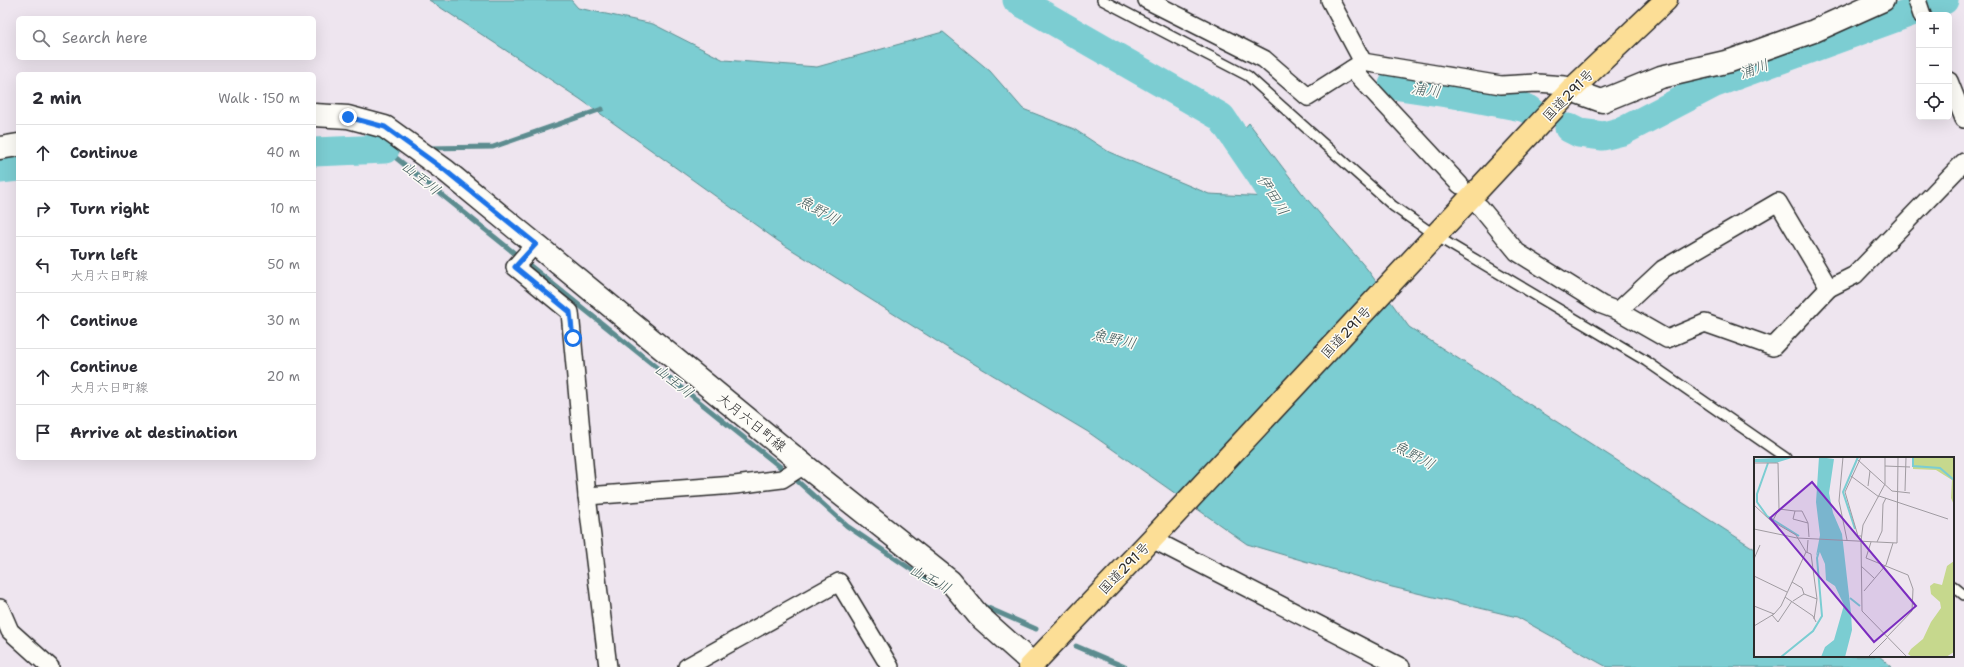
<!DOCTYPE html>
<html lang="en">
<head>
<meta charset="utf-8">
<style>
	:root { --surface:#fff; --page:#f2f2f3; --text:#2b2b33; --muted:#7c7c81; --line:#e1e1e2 }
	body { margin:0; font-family:"Shantell Sans","Klee One",sans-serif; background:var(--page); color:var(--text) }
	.controls { position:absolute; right:12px; top:12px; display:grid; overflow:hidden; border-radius:6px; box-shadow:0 4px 16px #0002 }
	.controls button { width:36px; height:36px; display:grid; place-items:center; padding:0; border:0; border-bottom:1px solid var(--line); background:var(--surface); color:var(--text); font:20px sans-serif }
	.stop { position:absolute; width:12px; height:12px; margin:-9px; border:3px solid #1a73e8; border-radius:50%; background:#fff }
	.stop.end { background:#1a73e8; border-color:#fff; box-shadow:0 1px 4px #0008 }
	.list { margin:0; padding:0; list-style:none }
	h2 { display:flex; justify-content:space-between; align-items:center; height:52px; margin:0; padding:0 16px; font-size:17px }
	h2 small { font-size:13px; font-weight:400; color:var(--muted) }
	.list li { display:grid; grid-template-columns:26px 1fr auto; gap:12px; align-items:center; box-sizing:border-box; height:56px; padding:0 16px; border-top:1px solid var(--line) }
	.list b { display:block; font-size:15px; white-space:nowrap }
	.list p { margin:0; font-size:13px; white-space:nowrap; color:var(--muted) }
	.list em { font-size:13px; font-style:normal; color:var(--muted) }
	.icon { flex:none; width:22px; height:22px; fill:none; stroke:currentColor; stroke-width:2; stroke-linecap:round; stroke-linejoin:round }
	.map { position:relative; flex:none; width:1964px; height:667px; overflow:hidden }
	.search { position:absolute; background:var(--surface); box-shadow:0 4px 16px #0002; left:16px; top:16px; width:300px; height:44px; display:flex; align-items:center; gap:10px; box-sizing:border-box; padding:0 14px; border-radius:6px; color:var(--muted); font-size:15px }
	.panel { position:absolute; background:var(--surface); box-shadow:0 4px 16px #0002; left:16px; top:72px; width:300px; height:388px; border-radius:6px }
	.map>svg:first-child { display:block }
	.water { fill:#7bcdd2; stroke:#5b8c8f }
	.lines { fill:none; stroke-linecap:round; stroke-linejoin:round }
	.stream { stroke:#5b8c8f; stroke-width:5 }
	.river { stroke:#7bcdd2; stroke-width:29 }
	.service-casing { stroke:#2b2b2b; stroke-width:12 }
	.minor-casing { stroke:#2b2b2b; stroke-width:20 }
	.tertiary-casing { stroke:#2b2b2b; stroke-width:25 }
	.secondary-casing { stroke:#2b2b2b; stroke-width:25 }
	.trunk-casing { stroke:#2b2b2b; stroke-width:25 }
	.service { stroke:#fdfcf7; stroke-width:9 }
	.minor { stroke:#fdfcf7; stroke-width:17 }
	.tertiary { stroke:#fdfcf7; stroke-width:22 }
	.secondary { stroke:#fdfcf7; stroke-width:22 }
	.trunk { stroke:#fcde96; stroke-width:22 }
	.route { stroke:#1a73e8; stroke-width:5 }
	.labels { text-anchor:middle; stroke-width:3; stroke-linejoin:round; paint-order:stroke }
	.street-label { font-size:14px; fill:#2b2b2b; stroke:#fdfcf7 }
	.water-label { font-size:15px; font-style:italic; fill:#435c5d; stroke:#fdfcf7 }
	.inset-river { fill:none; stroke:#7bcdd2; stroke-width:2 }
	.inset-road { fill:none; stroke:#a09ba1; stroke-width:1 }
	.view { fill:#7b2cbf; fill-opacity:0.15; stroke:#7b2cbf; stroke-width:2 }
	.inset-edge { fill:none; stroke:#2b2b2b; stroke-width:2 }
</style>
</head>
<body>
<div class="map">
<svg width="1964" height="667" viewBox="0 0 1964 667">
	<rect width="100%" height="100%" fill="#eee5ef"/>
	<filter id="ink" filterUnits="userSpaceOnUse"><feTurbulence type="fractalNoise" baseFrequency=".025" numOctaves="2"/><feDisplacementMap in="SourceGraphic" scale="8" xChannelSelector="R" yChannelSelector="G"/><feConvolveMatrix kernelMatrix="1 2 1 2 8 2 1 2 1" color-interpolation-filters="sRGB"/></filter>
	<g filter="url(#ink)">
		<polygon class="water" points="429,0 571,0 578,8 653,24 724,60 817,67 943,32 990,71 1023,109 1074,129 1109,152 1209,194 1287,198 1242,131 1249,123 1302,193 1367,269 1409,327 1755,549 1755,656 1879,656 1892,667 1607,667 1517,617 1392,587 1247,544 1088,432 946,347 778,241 580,99"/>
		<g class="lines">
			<g class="stream">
				<polyline points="426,148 493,147 602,109"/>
				<polyline points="385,149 794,478 847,526 930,582 943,588"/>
				<polyline points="385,149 402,148"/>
				<polyline points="979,604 1036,629"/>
				<polyline points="1076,646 1125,667"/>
			</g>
			<g class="river">
				<polyline points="1017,0 1221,117 1260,174 1296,230"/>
				<polyline points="1393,85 1460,95 1522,107 1530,110"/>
				<polyline points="1569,128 1579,133 1603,136 1623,131 1715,83 1944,0"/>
				<polyline points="314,152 385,149"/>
				<polyline points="0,169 18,167"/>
			</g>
			<g class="service-casing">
				<g id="service">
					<polyline points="1102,0 1248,76 1393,206 1436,236 1646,361 1786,458"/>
					<polyline points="1953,586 1964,595"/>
				</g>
			</g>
			<g class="minor-casing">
				<g id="minor">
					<polyline points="1147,0 1264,59 1308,97 1363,62 1501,85 1537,83 1565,85 1571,90"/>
					<polyline points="1330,0 1363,62"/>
					<polyline points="1917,0 1922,15"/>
					<polyline points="1352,69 1460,185"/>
					<polyline points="1949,81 1964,119"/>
					<polyline points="1480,207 1517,252 1602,305 1618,311 1663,269 1778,202 1829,288 1855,275 1964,162"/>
					<polyline points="535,244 515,267 570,312 587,496 608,667"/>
					<polyline points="1618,311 1667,339 1705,323 1773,347 1829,288"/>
					<polyline points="587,496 735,485 782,479 804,465"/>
					<polyline points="1152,539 1401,667"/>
					<polyline points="0,608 10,631 50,667"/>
					<polyline points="687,667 839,582 890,667"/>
				</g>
			</g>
			<g class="tertiary-casing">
				<polyline id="tertiary" points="1571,90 1602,101 1661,77 1730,61 1814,31 1883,0"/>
			</g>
			<g class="secondary-casing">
				<g id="secondary">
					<polyline points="314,115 348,117 385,127 446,171 804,465 950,581 979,616 1033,664"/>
					<polyline points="0,148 18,145"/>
				</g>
			</g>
			<g class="trunk-casing">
				<polyline id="trunk" points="1030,667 1152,539 1571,90 1666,0"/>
			</g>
			<use href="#service" class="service"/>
			<use href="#minor" class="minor"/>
			<use href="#tertiary" class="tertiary"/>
			<use href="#secondary" class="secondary"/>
			<use href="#trunk" class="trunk"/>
		</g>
	</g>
	<g class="lines" filter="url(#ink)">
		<polyline class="route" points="348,117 385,127 446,171 536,244 515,267 570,312 573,338"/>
	</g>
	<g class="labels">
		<g class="street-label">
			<text transform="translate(1568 95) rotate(-46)" y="5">国道291号</text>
			<text transform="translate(1346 332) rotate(-47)" y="5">国道291号</text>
			<text transform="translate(752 422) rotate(39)" y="5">大月六日町線</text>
			<text transform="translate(1124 568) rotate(-46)" y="5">国道291号</text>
		</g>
		<g class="water-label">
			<text transform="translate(1754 69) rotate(-20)" y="5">浦川</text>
			<text transform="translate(1426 90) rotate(8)" y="5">浦川</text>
			<text transform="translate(421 178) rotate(39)" y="5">山王川</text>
			<text transform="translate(1273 195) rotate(58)" y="5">伊田川</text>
			<text transform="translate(819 210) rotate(29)" y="5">魚野川</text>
			<text transform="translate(1114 339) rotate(13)" y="5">魚野川</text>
			<text transform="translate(674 381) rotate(39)" y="5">山王川</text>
			<text transform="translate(1414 455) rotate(28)" y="5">魚野川</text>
			<text transform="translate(930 579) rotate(29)" y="5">山王川</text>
		</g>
	</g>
	<g transform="translate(1754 457)">
		<rect width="200" height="200" fill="#eee5ef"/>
		<path d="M159,0H200V48L197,41L198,23L182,13L159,12ZM200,104V195L192,200H158L154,197L157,192L169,182L177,165L187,151L186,145L177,137L176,129L180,126L188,128L193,109Z" fill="#c6d88d"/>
		<path d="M41,0L22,6L0,5V2ZM65,0L80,2L75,36L79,56L88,77L97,156L98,173L91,200H67L71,190L80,183L90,148L81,129L72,123L71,107L65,93L62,99L66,78L62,45Z" fill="#7bcdd2"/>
		<path class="inset-river" d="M159,0V9L186,11L200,23M14,6L3,37V45L13,59L45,79M101,72L89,35L104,0M96,141L106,149M27,200L59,174L68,159L63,101L66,91"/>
		<path class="inset-road" d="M89,0L85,44L93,83M107,0L91,35L104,79H107M104,3L138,34L156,36M0,6H24L25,52L18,65M131,9L156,10M97,19L125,40M114,29L116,14M151,34L152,0M125,39L194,62M0,48L16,63L42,78L52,95L57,97L63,142L60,162M25,52L41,54L39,62L54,66L55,80M41,54H48L54,66M0,72L43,81L143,86L144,0M107,84L109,68L131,27V0M107,84L108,154L153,200M117,85L112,101L154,118L159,132L158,154L133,180M123,85L128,74L129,47L132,41M53,96L54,83M0,102L6,88M107,109L120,121M0,119L33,135M38,125L48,131L50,137L63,142M110,134L132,108L139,86M31,140L59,159L62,165M39,144L50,137M0,149L20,157M18,158L24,165L38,144M0,169L20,157L27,149L52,95M114,200L133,181"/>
		<path class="view" d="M58,25L162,149L120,185L16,61Z"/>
		<rect width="200" height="200" class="inset-edge"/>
	</g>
</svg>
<div class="controls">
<button>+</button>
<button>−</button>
<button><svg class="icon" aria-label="locate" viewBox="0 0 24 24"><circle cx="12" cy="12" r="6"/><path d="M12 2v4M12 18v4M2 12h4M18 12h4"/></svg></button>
</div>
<div class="stop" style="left:573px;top:338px"></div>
<div class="stop end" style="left:348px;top:117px"></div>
<div class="search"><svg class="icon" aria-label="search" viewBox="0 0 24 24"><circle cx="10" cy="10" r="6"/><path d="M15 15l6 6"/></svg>Search here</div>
<section class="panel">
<h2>2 min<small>Walk · 150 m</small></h2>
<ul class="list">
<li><svg class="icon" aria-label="ahead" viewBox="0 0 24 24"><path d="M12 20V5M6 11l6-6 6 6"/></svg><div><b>Continue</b></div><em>40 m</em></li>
<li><svg class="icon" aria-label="right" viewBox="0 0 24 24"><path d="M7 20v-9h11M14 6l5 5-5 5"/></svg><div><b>Turn right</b></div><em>10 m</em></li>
<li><svg class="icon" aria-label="left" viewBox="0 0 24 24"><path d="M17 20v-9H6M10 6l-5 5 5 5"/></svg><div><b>Turn left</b><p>大月六日町線</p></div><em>50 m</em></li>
<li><svg class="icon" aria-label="ahead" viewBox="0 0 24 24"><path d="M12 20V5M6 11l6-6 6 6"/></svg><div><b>Continue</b></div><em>30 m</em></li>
<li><svg class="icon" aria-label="ahead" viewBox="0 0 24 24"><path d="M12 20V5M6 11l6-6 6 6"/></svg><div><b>Continue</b><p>大月六日町線</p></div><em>20 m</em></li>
<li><svg class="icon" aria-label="arrive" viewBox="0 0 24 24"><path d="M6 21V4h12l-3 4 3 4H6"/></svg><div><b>Arrive at destination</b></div></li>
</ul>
</section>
</div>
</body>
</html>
